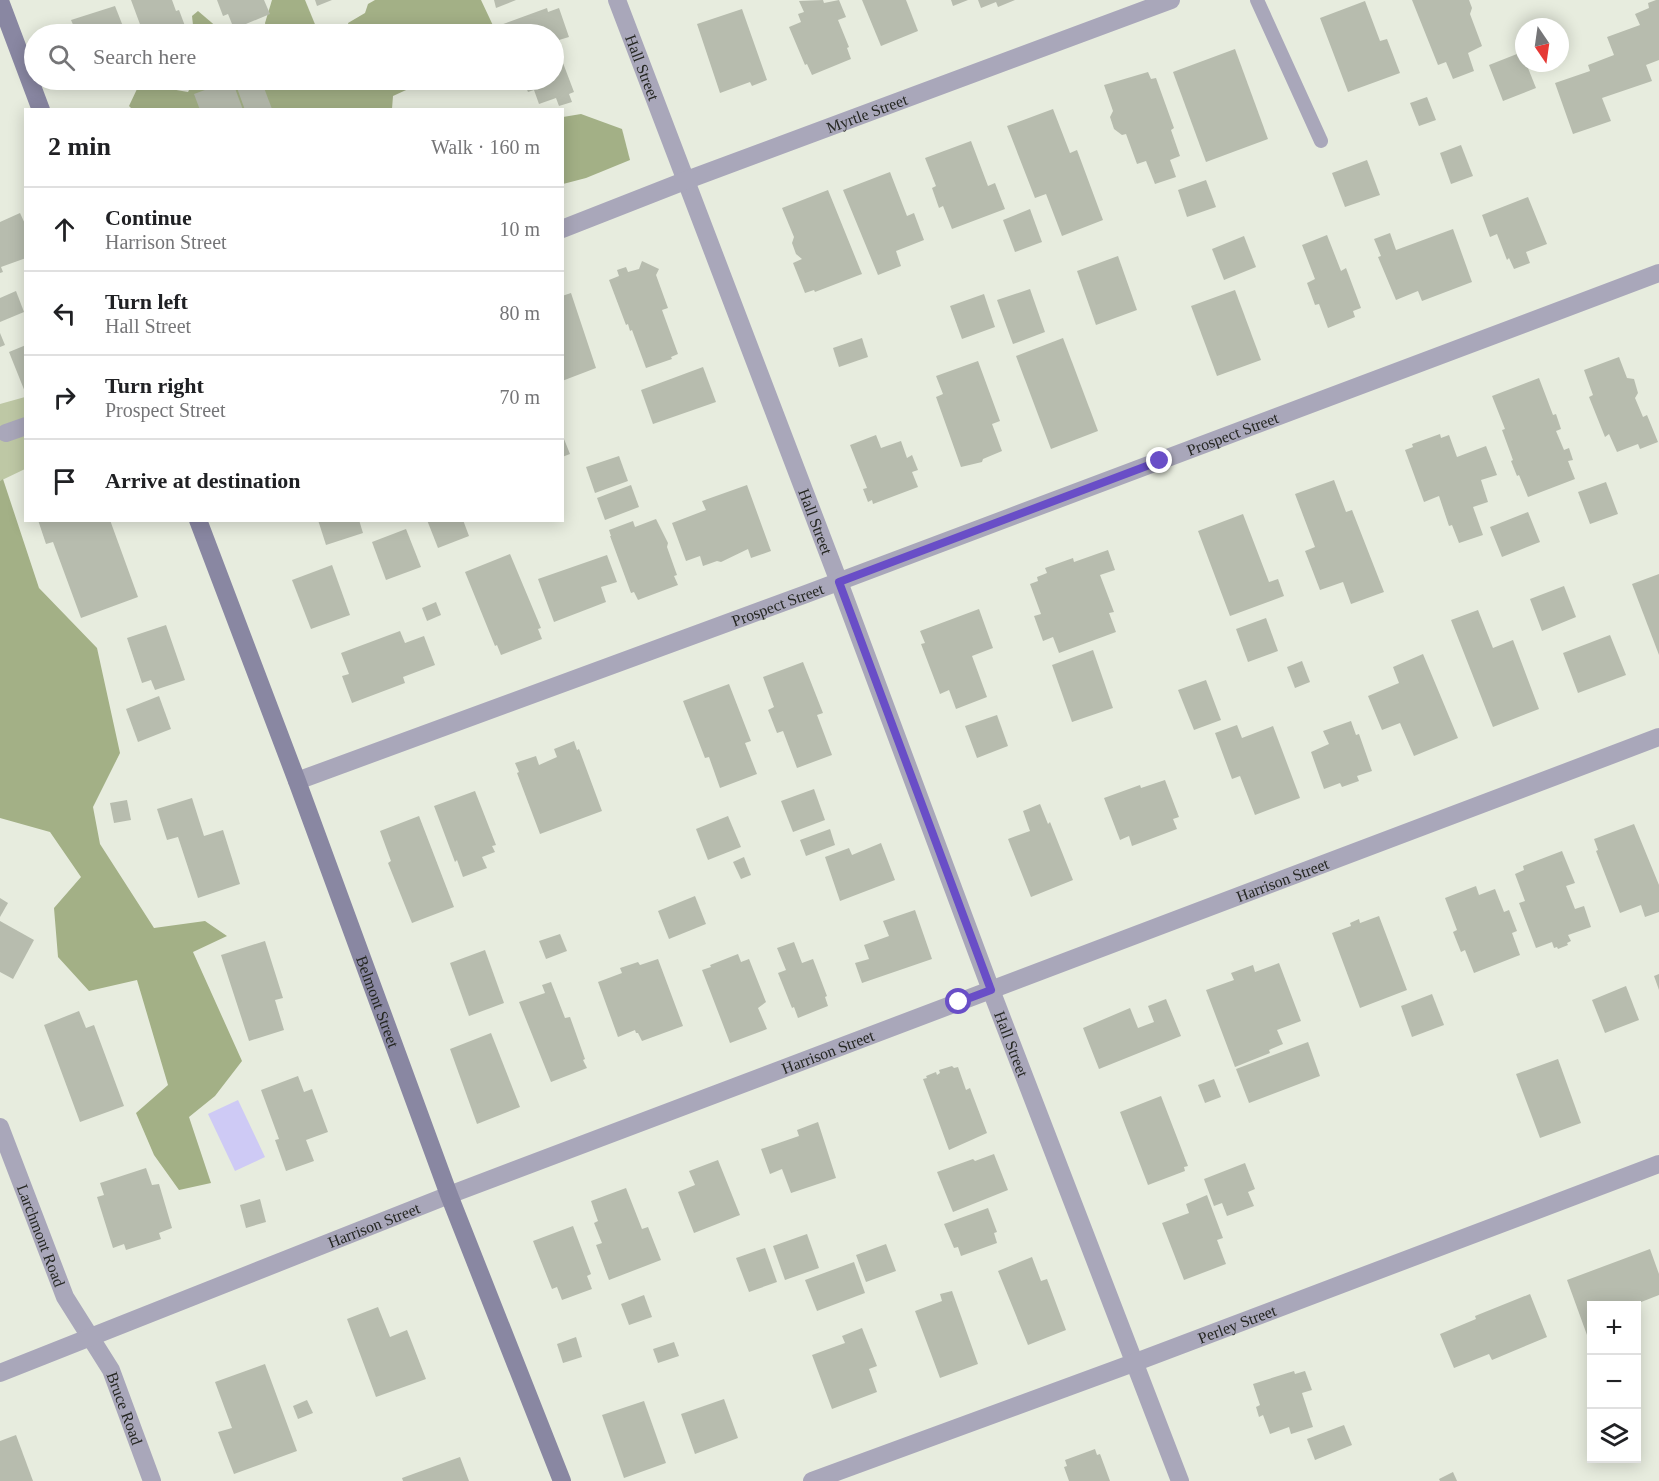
<!DOCTYPE html>
<html lang="en">
<head>
<meta charset="utf-8">
<style>
	:root { --surface:#fff; --page:#f6f6f6; --text:#202124; --muted:#757577; --line:#e0e0e0 }
	body { margin:0; font-family:Georgia,serif; background:var(--page); color:var(--text) }
	.controls { position:absolute; right:18px; bottom:18px; display:grid; overflow:hidden; border-radius:0px; box-shadow:0 3px 15px #0003 }
	.controls button { width:54px; height:54px; display:grid; place-items:center; padding:0; border:0; border-bottom:2px solid var(--line); background:var(--surface); color:var(--text); font:30px sans-serif }
	.compass { position:absolute; left:1515px; top:18px; width:54px; height:54px; border-radius:50%; background:var(--surface); box-shadow:0 3px 15px #0003; rotate:167deg }
	.stop { position:absolute; width:18px; height:18px; margin:-14px; border:4px solid #694ec7; border-radius:50%; background:#fff }
	.stop.end { background:#694ec7; border-color:#fff; box-shadow:0 2px 6px #0008 }
	.list { margin:0; padding:0; list-style:none }
	h2 { display:flex; justify-content:space-between; align-items:center; height:78px; margin:0; padding:0 24px; font-size:26px }
	h2 small { font-size:20px; font-weight:400; color:var(--muted) }
	.list li { display:grid; grid-template-columns:39px 1fr auto; gap:18px; align-items:center; box-sizing:border-box; height:84px; padding:0 24px; border-top:2px solid var(--line) }
	.list b { display:block; font-size:22px; white-space:nowrap }
	.list p { margin:0; font-size:20px; white-space:nowrap; color:var(--muted) }
	.list em { font-size:20px; font-style:normal; color:var(--muted) }
	.icon { flex:none; width:33px; height:33px; fill:none; stroke:currentColor; stroke-width:2; stroke-linecap:round; stroke-linejoin:round }
	.map { position:relative; flex:none; width:1659px; height:1481px; overflow:hidden }
	.search { position:absolute; background:var(--surface); box-shadow:0 3px 15px #0003; left:24px; top:24px; width:540px; height:66px; display:flex; align-items:center; gap:15px; box-sizing:border-box; padding:0 21px; border-radius:33px; color:var(--muted); font-size:22px }
	.panel { position:absolute; background:var(--surface); box-shadow:0 3px 15px #0003; left:24px; top:108px; width:540px; height:414px; border-radius:0px }
	.map>svg:first-child { display:block }
	.green { fill:#bec8a5 }
	.forest { fill:#a3b086 }
	.water { fill:#cecaf5 }
	.building { fill:#b7bcae }
	.lines { fill:none; stroke-linecap:round; stroke-linejoin:round }
	.lane { stroke:#a9a7ba; stroke-width:14 }
	.street { stroke:#a9a7ba; stroke-width:18 }
	.secondary { stroke:#8987a2; stroke-width:18 }
	.route { stroke:#694ec7; stroke-width:8 }
	.labels { text-anchor:middle; stroke-width:6; stroke-linejoin:round; paint-order:stroke }
	.street-label { font-size:16px; fill:#252722; stroke:#f5f9eb }
</style>
</head>
<body>
<div class="map">
<svg width="1659" height="1481" viewBox="0 0 1659 1481">
	<rect width="100%" height="100%" fill="#e7ecde"/>
	<polygon class="green" points="25,397 25,469 0,481 0,404"/>
	<g class="forest">
		<polygon points="272,0 305,0 319,34 267,34 265,23"/>
		<polygon points="375,0 481,0 497,34 350,34 348,23 365,13 368,4"/>
		<polygon points="198,11 225,34 194,34 192,16"/>
		<polygon points="194,80 428,80 393,96 392,109 133,110 129,106 137,89 153,86 188,92"/>
		<polygon points="581,114 622,129 630,160 586,178 563,184 563,117"/>
		<polygon points="3,479 39,588 97,648 120,753 93,807 100,844 154,928 205,921 227,936 193,952 242,1061 215,1096 189,1117 211,1183 179,1190 154,1155 136,1113 168,1085 137,980 89,991 58,957 54,908 81,877 50,832 0,818 0,481"/>
	</g>
	<polygon class="water" points="238,1100 265,1157 235,1171 208,1114"/>
	<g class="building">
		<polygon points="131,0 172,0 176,11 179,10 188,34 141,34 138,28 141,27"/>
		<polygon points="217,0 264,0 270,14 234,29 228,14 223,16"/>
		<polygon points="315,0 332,0 317,6"/>
		<polygon points="494,0 516,0 496,8"/>
		<polygon points="823,0 824,3 839,0 846,17 838,20 849,47 847,48 851,59 812,75 807,64 805,65 789,27 801,22 798,14 804,12 799,1"/>
		<polygon points="862,0 906,0 918,31 881,46"/>
		<polygon points="951,0 968,0 953,6"/>
		<polygon points="978,0 1015,0 998,7 996,2 981,8"/>
		<polygon points="1412,0 1469,0 1472,8 1470,14 1482,46 1468,53 1474,71 1453,79 1446,62 1438,65"/>
		<polygon points="1656,0 1659,0 1659,60 1646,65 1652,81 1602,98 1611,121 1573,134 1555,83 1590,71 1588,65 1614,55 1607,37 1640,25 1635,14 1649,8 1648,3"/>
		<polygon points="1365,1 1380,41 1387,39 1400,73 1348,92 1320,18"/>
		<polygon points="115,6 126,34 77,34 71,20"/>
		<polygon points="547,8 548,12 559,8 569,37 559,40 560,44 554,47 554,34 501,34 498,26"/>
		<polygon points="742,9 767,80 752,86 750,82 720,93 697,24"/>
		<polygon points="1235,49 1268,139 1206,162 1173,72"/>
		<polygon points="1522,52 1524,63 1526,63 1536,88 1503,101 1489,65"/>
		<polygon points="563,63 574,92 569,94 572,102 559,106 556,98 539,104 534,90 528,92 523,80 554,80 554,66"/>
		<polygon points="1148,72 1151,79 1156,78 1174,128 1171,130 1180,156 1170,160 1176,177 1155,184 1146,161 1137,164 1126,134 1122,135 1114,129 1110,117 1113,111 1104,85"/>
		<polygon points="232,80 243,110 200,110 194,94"/>
		<polygon points="258,80 261,80 272,109 245,110 237,88"/>
		<polygon points="1427,97 1436,120 1419,126 1410,103"/>
		<polygon points="1053,109 1070,153 1077,150 1103,220 1062,236 1046,194 1035,198 1007,126"/>
		<polygon points="971,141 988,186 995,183 1005,209 952,229 943,206 939,208 932,188 936,186 925,158"/>
		<polygon points="1461,145 1473,176 1451,184 1440,153"/>
		<polygon points="1367,160 1380,195 1345,207 1332,173"/>
		<polygon points="890,172 907,216 914,213 924,240 896,251 901,266 878,275 843,190"/>
		<polygon points="1206,180 1216,207 1187,217 1178,190"/>
		<polygon points="828,190 862,274 815,292 814,290 805,293 793,263 802,259 796,254 792,243 794,237 782,208"/>
		<polygon points="1528,197 1547,244 1526,252 1530,263 1514,269 1509,258 1507,260 1497,234 1490,237 1482,215"/>
		<polygon points="1030,209 1042,242 1015,252 1003,220"/>
		<polygon points="20,213 26,226 26,258 1,267 3,272 0,273 0,222"/>
		<polygon points="1453,229 1472,282 1422,301 1418,291 1396,300 1378,257 1381,256 1374,239 1390,233 1396,250"/>
		<polygon points="1327,235 1341,271 1346,268 1361,308 1353,311 1355,317 1328,328 1319,304 1315,305 1307,283 1315,279 1302,245"/>
		<polygon points="1244,236 1256,267 1224,280 1212,249"/>
		<polygon points="1118,256 1137,310 1096,325 1077,271"/>
		<polygon points="642,261 659,269 656,275 668,308 662,310 678,354 671,357 672,359 646,368 632,330 630,331 628,324 626,325 609,280 619,276 617,270 626,267 628,272 639,269"/>
		<polygon points="1030,289 1045,332 1013,344 997,300"/>
		<polygon points="1235,290 1261,360 1217,376 1191,306"/>
		<polygon points="16,291 24,312 0,322 0,298"/>
		<polygon points="571,293 596,368 562,381 562,296"/>
		<polygon points="984,294 995,327 962,339 950,306"/>
		<polygon points="0,333 5,345 0,347"/>
		<polygon points="862,338 868,357 839,367 833,348"/>
		<polygon points="1063,338 1098,431 1051,449 1016,356"/>
		<polygon points="26,345 26,392 25,392 9,352"/>
		<polygon points="1619,357 1627,378 1634,379 1638,393 1635,398 1643,417 1647,415 1658,442 1640,449 1638,444 1617,452 1609,434 1605,437 1589,397 1593,395 1584,370"/>
		<polygon points="978,361 1000,421 992,424 1002,451 983,459 982,462 961,467 936,397 943,394 936,376"/>
		<polygon points="703,367 716,402 653,424 641,390"/>
		<polygon points="1539,378 1553,415 1556,414 1561,429 1556,431 1564,450 1569,448 1573,460 1568,461 1575,479 1528,497 1519,475 1517,476 1511,461 1513,460 1502,430 1505,429 1492,396"/>
		<polygon points="562,434 570,454 562,457"/>
		<polygon points="1440,434 1441,438 1449,435 1457,457 1486,446 1497,475 1481,480 1488,502 1473,507 1483,535 1459,543 1452,525 1449,526 1439,496 1424,502 1405,450 1413,447 1412,444"/>
		<polygon points="876,435 881,448 901,441 907,458 912,455 918,470 912,472 918,487 873,504 872,500 868,502 863,489 867,488 850,445"/>
		<polygon points="619,456 628,481 595,493 586,467"/>
		<polygon points="1334,480 1346,512 1352,510 1384,592 1351,604 1343,582 1320,590 1305,551 1315,547 1295,494"/>
		<polygon points="1606,482 1618,514 1590,524 1578,492"/>
		<polygon points="631,485 639,507 605,520 597,498"/>
		<polygon points="747,485 771,551 751,558 748,549 721,562 717,561 703,566 700,556 686,561 672,523 706,510 702,501"/>
		<polygon points="1528,512 1540,542 1502,557 1490,527"/>
		<polygon points="1243,514 1269,582 1278,579 1284,596 1230,616 1198,531"/>
		<polygon points="656,519 668,543 667,547 677,575 674,576 678,585 638,600 634,592 631,593 610,536 611,536 609,530 633,521 635,527"/>
		<polygon points="38,520 110,520 138,597 81,618 53,542 46,544"/>
		<polygon points="318,520 359,520 363,533 326,545"/>
		<polygon points="427,520 463,520 469,536 438,548"/>
		<polygon points="406,529 421,567 386,580 372,542"/>
		<polygon points="1108,550 1115,570 1100,575 1114,612 1109,613 1116,632 1059,653 1053,637 1043,641 1034,616 1041,614 1030,584 1038,581 1037,577 1047,573 1045,568 1073,558 1074,562"/>
		<polygon points="510,554 541,628 538,629 542,639 501,655 497,645 495,646 465,572"/>
		<polygon points="607,555 617,582 601,587 606,602 554,622 538,579"/>
		<polygon points="332,565 350,615 311,629 292,580"/>
		<polygon points="1659,574 1659,655 1632,584"/>
		<polygon points="1564,586 1576,617 1542,631 1530,599"/>
		<polygon points="436,602 441,615 427,621 422,608"/>
		<polygon points="979,609 993,648 972,656 987,697 956,709 949,690 940,694 921,644 925,643 920,631"/>
		<polygon points="1478,610 1493,648 1513,640 1539,709 1493,727 1451,620"/>
		<polygon points="1266,618 1278,651 1248,662 1236,629"/>
		<polygon points="166,625 185,680 155,690 151,680 142,683 127,638"/>
		<polygon points="400,631 405,643 424,636 435,665 403,677 405,683 352,703 342,676 349,674 341,653"/>
		<polygon points="1610,635 1626,675 1578,693 1563,653"/>
		<polygon points="1093,650 1113,708 1072,722 1052,665"/>
		<polygon points="1423,654 1458,738 1414,756 1400,723 1382,730 1368,696 1399,683 1393,667"/>
		<polygon points="1302,661 1310,682 1295,688 1287,667"/>
		<polygon points="803,662 823,713 817,715 832,755 797,768 783,731 777,733 768,710 774,707 763,677"/>
		<polygon points="1206,680 1221,720 1194,730 1178,690"/>
		<polygon points="729,684 751,741 745,743 757,774 720,788 709,757 705,758 683,701"/>
		<polygon points="159,696 171,729 138,742 126,709"/>
		<polygon points="997,715 1008,746 977,758 965,726"/>
		<polygon points="1351,721 1356,735 1359,734 1372,771 1357,776 1359,781 1342,787 1340,783 1324,789 1311,752 1329,744 1323,731"/>
		<polygon points="1237,725 1242,738 1273,726 1300,798 1255,815 1240,776 1232,779 1215,733"/>
		<polygon points="574,741 577,750 579,749 602,811 540,834 517,773 519,772 515,763 536,756 539,765 557,757 554,749"/>
		<polygon points="1165,780 1179,817 1173,819 1177,829 1132,846 1129,836 1120,840 1104,798 1140,785 1141,788"/>
		<polygon points="814,789 825,820 793,832 781,801"/>
		<polygon points="475,791 496,845 492,846 495,852 482,857 487,868 463,877 457,860 455,862 434,806"/>
		<polygon points="192,798 204,836 223,830 240,884 198,898 178,837 167,840 157,809"/>
		<polygon points="127,800 131,820 114,823 110,803"/>
		<polygon points="1040,804 1048,824 1050,822 1073,880 1031,897 1008,839 1030,831 1023,811"/>
		<polygon points="419,816 454,907 412,923 388,863 391,861 380,831"/>
		<polygon points="728,816 741,847 708,860 696,829"/>
		<polygon points="1634,824 1659,885 1659,912 1645,917 1641,905 1620,913 1596,851 1598,850 1594,839"/>
		<polygon points="830,829 835,845 806,856 800,840"/>
		<polygon points="881,843 895,880 840,901 825,857 849,848 852,855"/>
		<polygon points="1562,851 1575,883 1566,886 1575,909 1584,906 1591,927 1568,935 1571,941 1567,943 1568,945 1558,949 1557,947 1554,948 1552,942 1536,948 1519,903 1525,901 1515,874 1524,870 1523,866"/>
		<polygon points="744,857 751,875 741,879 733,862"/>
		<polygon points="1476,886 1479,895 1495,889 1504,912 1509,910 1517,931 1512,933 1520,955 1474,973 1465,950 1461,952 1453,932 1457,930 1445,898"/>
		<polygon points="695,896 706,924 669,939 658,911"/>
		<polygon points="0,898 8,903 0,917"/>
		<polygon points="915,910 932,959 862,983 855,963 869,959 864,945 889,936 883,921"/>
		<polygon points="1379,916 1407,990 1360,1008 1332,933 1351,926 1350,923 1359,919 1360,923"/>
		<polygon points="0,921 34,940 13,979 0,972"/>
		<polygon points="560,934 567,951 546,959 539,941"/>
		<polygon points="265,941 283,998 275,1000 284,1030 249,1041 221,955"/>
		<polygon points="794,942 802,963 813,959 827,996 825,997 828,1006 798,1018 794,1007 792,1008 778,973 786,970 777,948"/>
		<polygon points="485,950 504,1003 469,1016 450,963"/>
		<polygon points="738,954 741,962 749,959 766,1002 758,1008 767,1029 730,1043 702,970 711,967 710,965"/>
		<polygon points="658,959 683,1026 642,1041 638,1033 636,1033 635,1030 618,1037 598,982 622,973 620,968 638,962 640,965"/>
		<polygon points="1279,963 1301,1021 1277,1030 1283,1044 1269,1050 1270,1053 1235,1067 1206,990 1234,980 1231,973 1253,965 1255,972"/>
		<polygon points="1659,974 1659,990 1654,976"/>
		<polygon points="551,982 565,1018 570,1017 585,1059 583,1060 587,1068 551,1082 519,1002 545,993 542,985"/>
		<polygon points="1626,986 1639,1020 1605,1033 1592,1000"/>
		<polygon points="1432,994 1444,1025 1412,1037 1401,1006"/>
		<polygon points="1166,999 1181,1036 1099,1069 1083,1028 1130,1008 1138,1028 1154,1022 1148,1006"/>
		<polygon points="79,1011 86,1028 94,1025 124,1106 80,1122 44,1025"/>
		<polygon points="491,1033 520,1107 477,1124 450,1049"/>
		<polygon points="1308,1042 1320,1076 1249,1103 1236,1069"/>
		<polygon points="1558,1059 1581,1123 1540,1138 1516,1074"/>
		<polygon points="952,1066 954,1068 958,1067 966,1090 970,1088 987,1133 949,1150 923,1079 927,1078 926,1076 936,1072 937,1075 940,1073 939,1070"/>
		<polygon points="298,1076 304,1092 312,1089 328,1132 306,1140 314,1161 286,1171 275,1140 279,1139 261,1090"/>
		<polygon points="1214,1079 1221,1097 1205,1103 1198,1085"/>
		<polygon points="1161,1096 1188,1166 1184,1167 1185,1171 1148,1185 1120,1112"/>
		<polygon points="818,1122 836,1178 791,1193 782,1169 770,1174 761,1149 799,1136 797,1130"/>
		<polygon points="994,1154 1008,1190 953,1212 937,1172 973,1159 975,1161"/>
		<polygon points="718,1160 740,1215 694,1233 678,1192 695,1185 689,1171"/>
		<polygon points="1245,1163 1255,1189 1248,1192 1254,1206 1227,1216 1222,1203 1214,1206 1204,1179"/>
		<polygon points="146,1168 152,1185 159,1184 172,1228 159,1233 161,1239 126,1250 124,1244 113,1248 97,1197 104,1195 100,1183"/>
		<polygon points="626,1188 642,1229 648,1227 661,1260 609,1280 596,1245 602,1243 594,1223 598,1221 591,1201"/>
		<polygon points="1207,1195 1223,1238 1217,1240 1226,1264 1184,1280 1162,1223 1189,1213 1186,1204"/>
		<polygon points="260,1199 266,1222 246,1228 240,1205"/>
		<polygon points="988,1208 997,1232 994,1233 997,1243 961,1256 958,1247 954,1248 944,1224"/>
		<polygon points="573,1226 591,1274 587,1276 592,1289 562,1300 557,1287 552,1289 533,1241"/>
		<polygon points="807,1234 819,1268 785,1280 773,1246"/>
		<polygon points="886,1244 896,1271 866,1282 856,1255"/>
		<polygon points="765,1248 777,1282 749,1292 736,1258"/>
		<polygon points="1650,1249 1659,1274 1659,1295 1631,1306 1592,1306 1592,1333 1587,1335 1567,1280"/>
		<polygon points="1032,1257 1041,1281 1047,1279 1066,1330 1028,1345 998,1271"/>
		<polygon points="854,1262 865,1293 817,1311 805,1280"/>
		<polygon points="952,1291 978,1364 940,1378 915,1311 942,1301 940,1294"/>
		<polygon points="1530,1294 1547,1337 1492,1360 1489,1354 1454,1368 1440,1334 1476,1319 1475,1316"/>
		<polygon points="644,1295 652,1317 629,1325 621,1304"/>
		<polygon points="378,1307 390,1337 407,1330 426,1379 376,1397 347,1319"/>
		<polygon points="862,1328 877,1366 869,1369 877,1392 832,1409 812,1355 845,1343 842,1336"/>
		<polygon points="576,1337 582,1357 563,1363 557,1344"/>
		<polygon points="674,1342 679,1356 658,1363 653,1349"/>
		<polygon points="265,1364 297,1451 234,1474 218,1432 232,1428 215,1382"/>
		<polygon points="1294,1371 1295,1374 1305,1371 1312,1390 1302,1393 1313,1427 1291,1434 1289,1427 1270,1434 1263,1415 1259,1417 1256,1407 1260,1405 1253,1384"/>
		<polygon points="724,1399 738,1438 695,1454 681,1414"/>
		<polygon points="307,1400 313,1413 298,1419 293,1406"/>
		<polygon points="644,1401 666,1463 624,1478 602,1415"/>
		<polygon points="1344,1425 1352,1445 1315,1460 1307,1439"/>
		<polygon points="16,1435 33,1481 0,1481 0,1441"/>
		<polygon points="1095,1449 1097,1455 1100,1454 1110,1481 1069,1481 1064,1467 1067,1466 1065,1460"/>
		<polygon points="460,1457 469,1481 403,1481 402,1478"/>
		<polygon points="1453,1472 1457,1481 1440,1481 1439,1479"/>
	</g>
	<g class="lines">
		<polyline class="lane" points="1257,0 1321,141"/>
		<g class="street">
			<path id="s1" d="M617,0L839,582L991,990L1180,1481"/>
			<path id="s2" d="M562,229L687,180L1171,0"/>
			<polyline points="6,433 26,426"/>
			<path id="s3" d="M297,781L806,594L1659,273"/>
			<path id="s4" d="M0,1127L65,1297L111,1370L152,1481"/>
			<path id="s5" d="M0,1373L449,1195L1659,737"/>
			<path id="s6" d="M812,1481L1136,1362L1659,1164"/>
		</g>
		<g class="secondary">
			<polyline points="0,1 41,110"/>
			<path id="s7" d="M198,520L297,781L449,1195L562,1481"/>
		</g>
	</g>
	<g class="lines">
		<polyline class="route" points="959,1002 991,990 839,582 1160,461"/>
	</g>
	<g class="labels">
		<g class="street-label">
			<text dy="6" stroke="none"><textPath href="#s1" startOffset="72">Hall Street</textPath></text>
			<text dy="6" stroke="none"><textPath href="#s2" startOffset="326">Myrtle Street</textPath></text>
			<text dy="6" stroke="none"><textPath href="#s3" startOffset="998">Prospect Street</textPath></text>
			<text dy="6" stroke="none"><textPath href="#s1" startOffset="558">Hall Street</textPath></text>
			<text dy="6" stroke="none"><textPath href="#s3" startOffset="512">Prospect Street</textPath></text>
			<text dy="6" stroke="none"><textPath href="#s5" startOffset="1374">Harrison Street</textPath></text>
			<text dy="6" stroke="none"><textPath href="#s7" startOffset="514">Belmont Street</textPath></text>
			<text dy="6" stroke="none"><textPath href="#s1" startOffset="1116">Hall Street</textPath></text>
			<text dy="6" stroke="none"><textPath href="#s5" startOffset="888">Harrison Street</textPath></text>
			<text dy="6" stroke="none"><textPath href="#s5" startOffset="402">Harrison Street</textPath></text>
			<text dy="6" stroke="none"><textPath href="#s4" startOffset="116">Larchmont Road</textPath></text>
			<text dy="6" stroke="none"><textPath href="#s6" startOffset="453">Perley Street</textPath></text>
			<text dy="6" stroke="none"><textPath href="#s4" startOffset="309">Bruce Road</textPath></text>
		</g>
	</g>
</svg>
<div class="controls">
<button>+</button>
<button>−</button>
<button><svg class="icon" aria-label="layers" viewBox="0 0 24 24"><path d="M12 4l9 5-9 5-9-5zM3 14l9 5 9-5"/></svg></button>
</div>
<svg class="compass" viewBox="-18 -18 36 36"><path d="M0-13l5 13h-10z" fill="#e53935"/><path d="M0 13l5-13h-10z" fill="#757577"/></svg>
<div class="stop" style="left:959px;top:1002px"></div>
<div class="stop end" style="left:1160px;top:461px"></div>
<div class="search"><svg class="icon" aria-label="search" viewBox="0 0 24 24"><circle cx="10" cy="10" r="6"/><path d="M15 15l6 6"/></svg>Search here</div>
<section class="panel">
<h2>2 min<small>Walk · 160 m</small></h2>
<ul class="list">
<li><svg class="icon" aria-label="ahead" viewBox="0 0 24 24"><path d="M12 20V5M6 11l6-6 6 6"/></svg><div><b>Continue</b><p>Harrison Street</p></div><em>10 m</em></li>
<li><svg class="icon" aria-label="left" viewBox="0 0 24 24"><path d="M17 20v-9H6M10 6l-5 5 5 5"/></svg><div><b>Turn left</b><p>Hall Street</p></div><em>80 m</em></li>
<li><svg class="icon" aria-label="right" viewBox="0 0 24 24"><path d="M7 20v-9h11M14 6l5 5-5 5"/></svg><div><b>Turn right</b><p>Prospect Street</p></div><em>70 m</em></li>
<li><svg class="icon" aria-label="arrive" viewBox="0 0 24 24"><path d="M6 21V4h12l-3 4 3 4H6"/></svg><div><b>Arrive at destination</b></div></li>
</ul>
</section>
</div>
</body>
</html>
